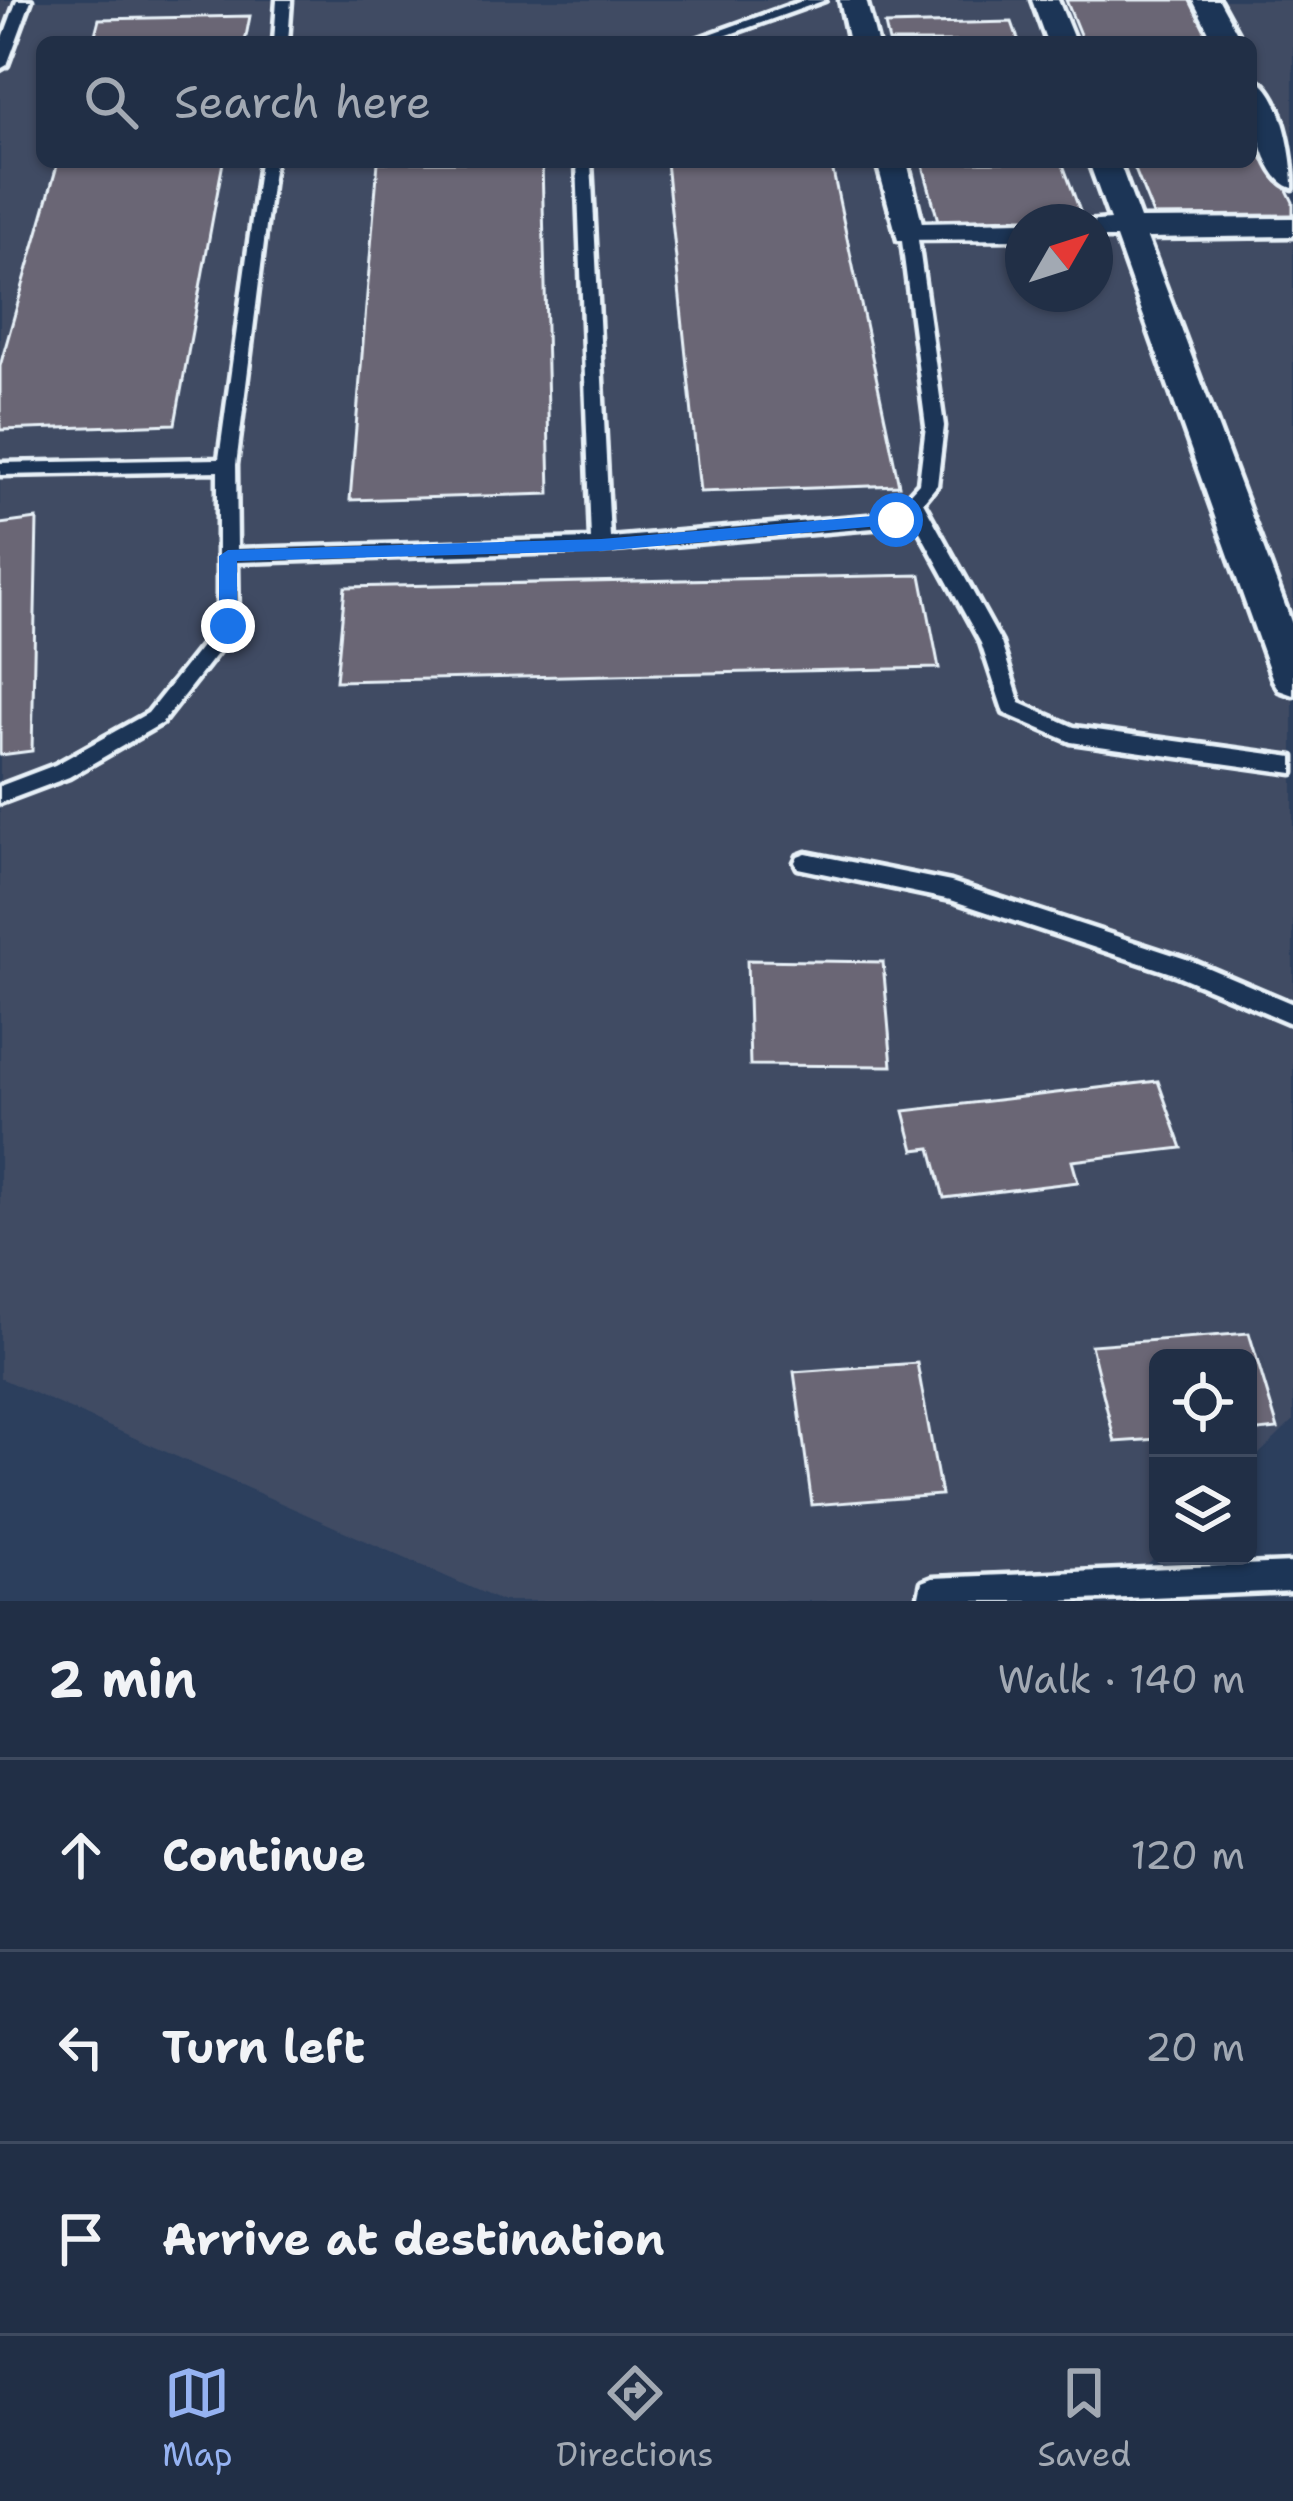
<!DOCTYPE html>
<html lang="en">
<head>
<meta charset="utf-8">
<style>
	:root { --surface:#212f46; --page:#29374d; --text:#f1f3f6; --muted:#a2a9b3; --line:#3e4a5f; --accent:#95b2f1 }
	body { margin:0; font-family:"Shantell Sans",sans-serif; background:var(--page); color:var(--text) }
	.controls { position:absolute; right:36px; bottom:36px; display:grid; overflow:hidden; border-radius:18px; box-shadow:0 3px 9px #0004 }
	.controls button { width:108px; height:108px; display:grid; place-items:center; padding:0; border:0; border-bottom:3px solid var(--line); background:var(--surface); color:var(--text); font:60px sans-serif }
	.compass { position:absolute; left:1005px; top:204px; width:108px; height:108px; border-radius:50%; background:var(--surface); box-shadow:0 3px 9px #0004; rotate:51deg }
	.stop { position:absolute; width:36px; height:36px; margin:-27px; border:9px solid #1a73e8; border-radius:50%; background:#fff }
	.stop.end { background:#1a73e8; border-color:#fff; box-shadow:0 3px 12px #0008 }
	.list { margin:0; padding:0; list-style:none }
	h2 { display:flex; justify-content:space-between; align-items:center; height:156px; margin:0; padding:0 48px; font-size:51px }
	h2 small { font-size:39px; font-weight:400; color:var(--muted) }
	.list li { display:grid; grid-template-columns:78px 1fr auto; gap:36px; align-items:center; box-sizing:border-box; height:192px; padding:0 48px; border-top:3px solid var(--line) }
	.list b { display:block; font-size:45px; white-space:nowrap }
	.list em { font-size:39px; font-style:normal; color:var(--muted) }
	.icon { flex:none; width:66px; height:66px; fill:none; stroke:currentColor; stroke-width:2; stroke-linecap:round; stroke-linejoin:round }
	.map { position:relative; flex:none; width:1293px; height:1601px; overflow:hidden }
	.search { position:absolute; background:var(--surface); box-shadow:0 3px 9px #0004; left:36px; right:36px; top:36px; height:132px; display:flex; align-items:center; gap:30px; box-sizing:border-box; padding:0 42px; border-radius:18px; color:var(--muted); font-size:45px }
	.sheet { height:732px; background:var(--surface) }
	nav { display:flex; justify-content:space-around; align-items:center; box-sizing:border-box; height:168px; border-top:3px solid var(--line); background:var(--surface); font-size:33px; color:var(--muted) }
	nav a { display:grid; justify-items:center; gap:6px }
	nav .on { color:var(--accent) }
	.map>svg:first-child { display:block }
	.built { fill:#3f4b64; fill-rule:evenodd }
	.building { fill:#6a6675; stroke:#e8f1f8; stroke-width:3 }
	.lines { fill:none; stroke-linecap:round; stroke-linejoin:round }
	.service-casing { stroke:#e8f1f8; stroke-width:9 }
	.minor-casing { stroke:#e8f1f8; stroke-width:9 }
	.service { fill:#1d3557; fill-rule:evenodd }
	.minor { fill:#1d3557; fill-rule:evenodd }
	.route { fill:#1a73e8 }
</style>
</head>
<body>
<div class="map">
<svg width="1293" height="1601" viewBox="0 0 1293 1601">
	<rect width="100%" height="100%" fill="#2c3f5d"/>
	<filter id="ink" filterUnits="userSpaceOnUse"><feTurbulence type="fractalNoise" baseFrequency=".00833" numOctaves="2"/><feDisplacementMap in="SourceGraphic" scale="24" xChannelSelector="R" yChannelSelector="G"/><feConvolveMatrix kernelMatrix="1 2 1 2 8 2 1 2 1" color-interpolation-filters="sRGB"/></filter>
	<g filter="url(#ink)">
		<path class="built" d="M0,0H1293V1421L1248,1465V1358H1158V1554L1110,1601H501L0,1378ZM42,42H1251V162H42ZM1023,222H1095V294H1023Z"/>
		<g class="building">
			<polygon points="1066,0 1193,0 1214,42 1083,42"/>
			<polygon points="250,16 245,42 93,42 99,19"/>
			<polygon points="1012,22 1019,42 889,42 885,25"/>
			<polygon points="1251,117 1293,202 1293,218 1156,222 1132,162 1251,162"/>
			<polygon points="58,162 223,162 175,424 0,430 0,366"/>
			<polygon points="378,162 542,162 550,494 350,500"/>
			<polygon points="666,162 831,162 899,485 700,492"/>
			<polygon points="922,162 1062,162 1084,222 940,228"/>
			<polygon points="37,519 32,751 0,755 0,524"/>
			<polygon points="921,575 939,668 336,681 345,587"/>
			<polygon points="747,960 883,962 892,1066 750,1065"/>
			<polygon points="1158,1081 1182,1148 1072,1161 1078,1182 944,1198 931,1148 914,1150 904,1111"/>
			<polygon points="1249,1333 1278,1429 1248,1432 1248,1358 1158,1358 1158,1439 1115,1442 1091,1345"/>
			<polygon points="917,1363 941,1495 812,1505 794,1372"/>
		</g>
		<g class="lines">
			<g class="service-casing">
				<g id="service">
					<polygon points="17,0 31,0 7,65 0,69 0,46"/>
					<polygon points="277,0 291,0 288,42 274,42"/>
					<polygon points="805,0 825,0 708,42 688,42"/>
					<polygon points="260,162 274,162 236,465 237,549 591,539 577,162 591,162 610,538 891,514 919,483 926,426 901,233 909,228 917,233 944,426 937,485 923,502 1001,643 1020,703 1074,727 1293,757 1293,773 1071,742 1004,713 981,643 911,515 896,526 601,551 237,562 238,626 162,723 69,777 0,803 0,786 55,765 148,713 218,625 218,471 0,475 0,463 219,459"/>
					<polygon points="806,853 951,882 1192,961 1293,1004 1293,1024 1177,975 951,900 798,868 795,862 798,856"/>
					<polygon points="1293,1563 1293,1591 1058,1601 918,1601 922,1582 932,1578"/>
				</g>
			</g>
			<g class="minor-casing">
				<g id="minor">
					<polygon points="840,0 866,0 877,42 849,42"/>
					<polygon points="1032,0 1058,0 1075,42 1047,42"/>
					<polygon points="1193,0 1219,0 1242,42 1214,42"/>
					<path d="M1251,77C1283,86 1293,160 1293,188C1261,180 1251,106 1251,77Z"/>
					<polygon points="877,162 907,162 922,223 1023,221 1028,222 1023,222 1023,239 898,240"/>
					<polygon points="1089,162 1119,162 1140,219 1293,218 1293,236 1147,238 1293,627 1293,695 1279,690 1273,680 1116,238 1095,238 1095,222 1086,222 1110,220"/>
				</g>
			</g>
			<use href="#service" class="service"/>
			<use href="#minor" class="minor"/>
		</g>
	</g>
	<polygon class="route" points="896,514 902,516 902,524 601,551 237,561 237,626 228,633 219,626 219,556 228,550 601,539"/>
</svg>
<div class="controls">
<button><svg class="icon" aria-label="locate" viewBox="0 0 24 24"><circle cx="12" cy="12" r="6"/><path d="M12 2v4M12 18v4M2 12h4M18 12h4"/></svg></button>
<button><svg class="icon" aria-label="layers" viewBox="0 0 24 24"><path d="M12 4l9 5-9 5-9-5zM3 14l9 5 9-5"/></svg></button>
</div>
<svg class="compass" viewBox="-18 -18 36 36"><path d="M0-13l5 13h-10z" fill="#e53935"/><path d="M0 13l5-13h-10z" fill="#a2a9b3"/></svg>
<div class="stop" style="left:896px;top:520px"></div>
<div class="stop end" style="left:228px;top:626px"></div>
<div class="search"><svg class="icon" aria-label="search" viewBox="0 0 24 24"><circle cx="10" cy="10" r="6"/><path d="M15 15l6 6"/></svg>Search here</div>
</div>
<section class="sheet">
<h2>2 min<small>Walk · 140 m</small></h2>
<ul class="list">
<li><svg class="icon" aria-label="ahead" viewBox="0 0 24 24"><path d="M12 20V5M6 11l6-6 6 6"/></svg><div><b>Continue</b></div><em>120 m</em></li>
<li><svg class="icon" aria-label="left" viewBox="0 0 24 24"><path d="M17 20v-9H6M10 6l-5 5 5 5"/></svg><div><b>Turn left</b></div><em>20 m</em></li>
<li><svg class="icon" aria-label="arrive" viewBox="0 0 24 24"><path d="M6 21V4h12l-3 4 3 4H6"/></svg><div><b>Arrive at destination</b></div></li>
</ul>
</section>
<nav>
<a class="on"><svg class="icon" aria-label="map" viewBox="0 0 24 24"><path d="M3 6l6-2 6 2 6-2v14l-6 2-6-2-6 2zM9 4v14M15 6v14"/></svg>Map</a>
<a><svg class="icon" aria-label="directions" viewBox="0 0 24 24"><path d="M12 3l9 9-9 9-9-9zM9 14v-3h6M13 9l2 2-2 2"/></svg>Directions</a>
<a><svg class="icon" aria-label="saved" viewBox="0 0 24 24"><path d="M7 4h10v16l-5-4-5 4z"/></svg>Saved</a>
</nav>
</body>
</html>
